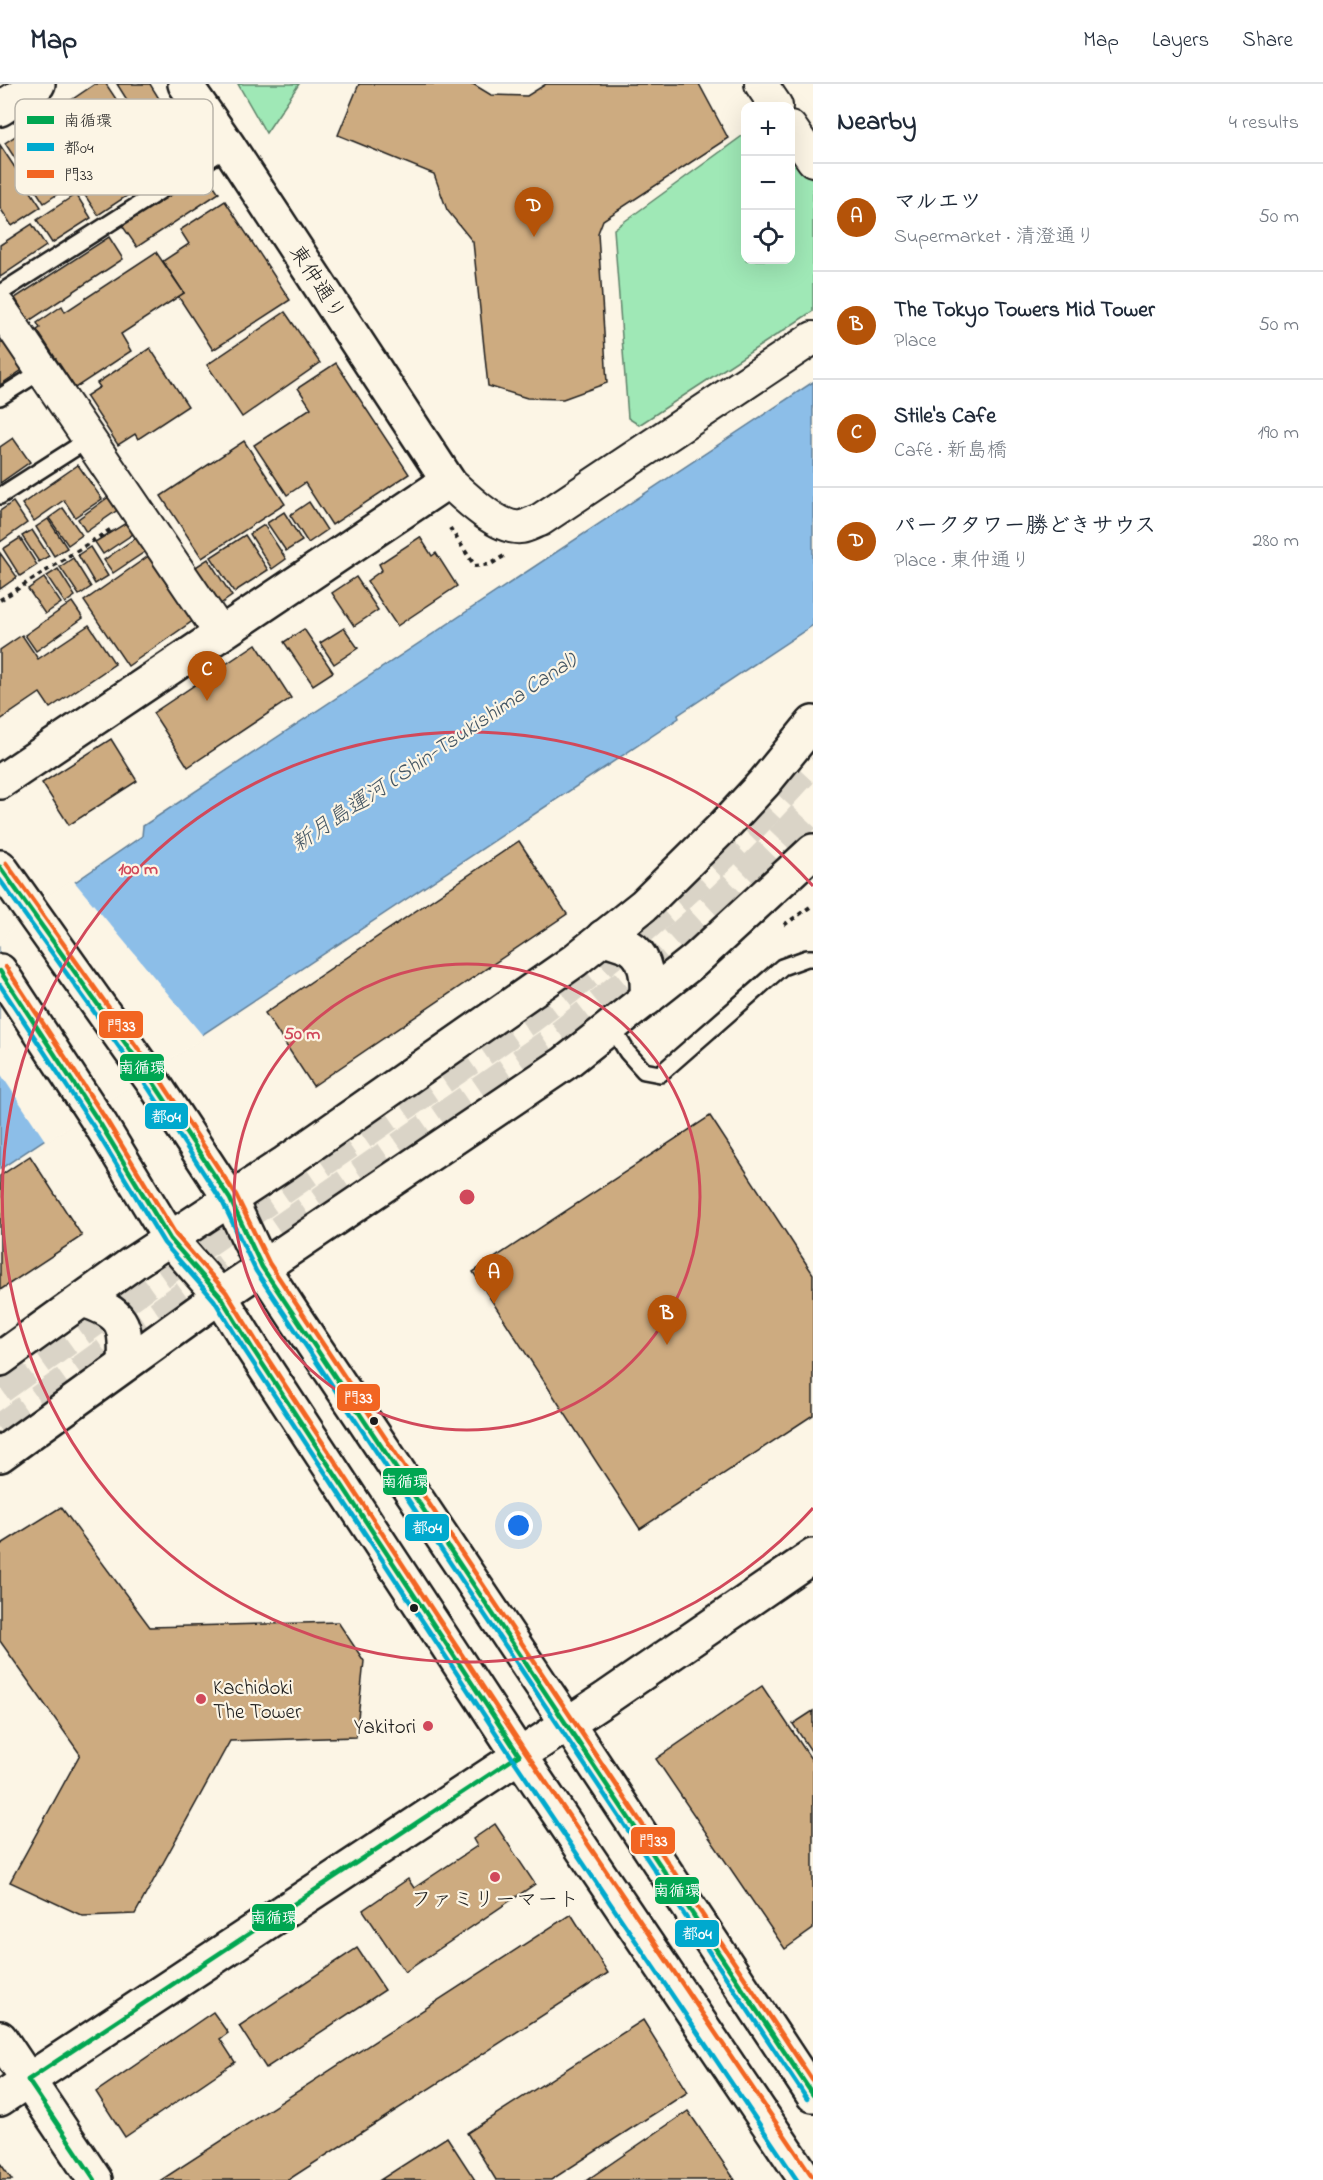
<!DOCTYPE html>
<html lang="en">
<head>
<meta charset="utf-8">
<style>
	:root { --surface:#fff; --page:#f6f6f7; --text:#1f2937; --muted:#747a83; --line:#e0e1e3; --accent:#b45309 }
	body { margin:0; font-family:"Indie Flower","Klee One",sans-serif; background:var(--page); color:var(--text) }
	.controls { position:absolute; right:18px; top:18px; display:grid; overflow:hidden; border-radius:12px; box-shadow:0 6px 24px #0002 }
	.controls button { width:54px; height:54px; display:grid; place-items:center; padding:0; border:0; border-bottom:2px solid var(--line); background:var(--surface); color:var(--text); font:30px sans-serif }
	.you { position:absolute; left:519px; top:1442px; width:21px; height:21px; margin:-15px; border:4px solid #fff; border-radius:50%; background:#1a73e8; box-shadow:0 0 0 9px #1a73e833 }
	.badge { display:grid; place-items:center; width:39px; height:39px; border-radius:50%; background:var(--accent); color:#fff; font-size:20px; font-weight:700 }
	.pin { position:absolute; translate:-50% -50px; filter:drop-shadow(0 2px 3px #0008) }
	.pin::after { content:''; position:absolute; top:32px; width:21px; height:18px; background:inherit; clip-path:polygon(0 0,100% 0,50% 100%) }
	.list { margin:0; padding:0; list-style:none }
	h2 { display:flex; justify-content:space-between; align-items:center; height:78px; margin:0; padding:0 24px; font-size:26px }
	h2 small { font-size:20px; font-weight:400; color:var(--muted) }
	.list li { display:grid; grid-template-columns:39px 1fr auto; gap:18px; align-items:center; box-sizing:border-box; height:108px; padding:0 24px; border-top:2px solid var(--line) }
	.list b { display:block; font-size:22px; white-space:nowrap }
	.list p { margin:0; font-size:20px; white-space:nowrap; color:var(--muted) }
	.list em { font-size:20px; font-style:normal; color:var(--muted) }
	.icon { flex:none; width:33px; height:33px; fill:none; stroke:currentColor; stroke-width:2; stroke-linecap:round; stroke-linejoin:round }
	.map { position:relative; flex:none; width:813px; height:2096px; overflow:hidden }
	header { display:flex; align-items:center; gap:36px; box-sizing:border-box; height:84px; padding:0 30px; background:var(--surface); border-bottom:2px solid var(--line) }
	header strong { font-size:28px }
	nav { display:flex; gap:33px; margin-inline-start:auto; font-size:21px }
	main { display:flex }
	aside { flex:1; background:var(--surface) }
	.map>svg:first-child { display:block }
	.green { fill:#9fe8b6; stroke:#5e8269; stroke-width:1.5 }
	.water { fill:#8cbee8; stroke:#5f7d96; stroke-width:1.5 }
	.pier { fill:#fcf5e5 }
	.building { fill:#cdab80; stroke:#1c1c1c; stroke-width:1.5 }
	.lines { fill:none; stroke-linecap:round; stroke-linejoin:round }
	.primary-tunnel { stroke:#dad4c7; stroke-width:33; stroke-dasharray:33 16; stroke-linecap:butt }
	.service-casing { stroke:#1c1c1c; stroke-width:20 }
	.minor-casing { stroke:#1c1c1c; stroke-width:36 }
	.tertiary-casing { stroke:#1c1c1c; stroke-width:38 }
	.primary-casing { stroke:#1c1c1c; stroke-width:38 }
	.path { stroke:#1c1c1c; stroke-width:4; stroke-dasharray:4.5 4.5; stroke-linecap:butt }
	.service { stroke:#fcf5e5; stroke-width:15 }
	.minor { stroke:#fcf5e5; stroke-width:32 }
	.tertiary { stroke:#fcf5e5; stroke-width:33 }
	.primary { stroke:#fcf5e5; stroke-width:33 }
	.bus-1-casing { stroke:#fcf5e5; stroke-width:9 }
	.bus-2-casing { stroke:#fcf5e5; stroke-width:9 }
	.bus-3-casing { stroke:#fcf5e5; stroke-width:9 }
	.bus-1 { stroke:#00a651; stroke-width:4.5 }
	.bus-2 { stroke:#00a9ce; stroke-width:4.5 }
	.bus-3 { stroke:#f26522; stroke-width:4.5 }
	.ring { fill:none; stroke:#d1495b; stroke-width:3 }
	.bus-dot { fill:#1c1c1c; stroke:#fcf5e5; stroke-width:2 }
	.poi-dot { fill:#d1495b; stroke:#fcf5e5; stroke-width:2 }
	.labels { text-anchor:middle; stroke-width:4.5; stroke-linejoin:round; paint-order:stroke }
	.street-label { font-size:21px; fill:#1c1c1c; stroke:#fcf5e5 }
	.poi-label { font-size:21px; fill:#1c1c1c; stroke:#fcf5e5; text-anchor:start }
	.water-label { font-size:22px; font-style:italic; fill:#435563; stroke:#fcf5e5 }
	.key { fill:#fcf5e5; stroke:#b9b4a9; stroke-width:1.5 }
	.key-label { font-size:16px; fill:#1c1c1c }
	.centre { fill:#d1495b; stroke:#fcf5e5; stroke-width:3 }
	.ring-label { font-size:18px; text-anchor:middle; font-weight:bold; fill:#d1495b; stroke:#fcf5e5; stroke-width:4.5; stroke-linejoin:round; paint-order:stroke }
	.line-badge { stroke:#fcf5e5; stroke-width:2 }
	.badge-label { font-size:16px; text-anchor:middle; font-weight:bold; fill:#fff }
</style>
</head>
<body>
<header>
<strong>Map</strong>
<nav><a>Map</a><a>Layers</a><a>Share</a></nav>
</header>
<main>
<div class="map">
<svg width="813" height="2096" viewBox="0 0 813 2096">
	<rect width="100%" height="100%" fill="#fcf5e5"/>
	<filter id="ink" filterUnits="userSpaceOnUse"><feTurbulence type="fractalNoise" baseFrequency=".0167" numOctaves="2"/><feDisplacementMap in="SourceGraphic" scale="12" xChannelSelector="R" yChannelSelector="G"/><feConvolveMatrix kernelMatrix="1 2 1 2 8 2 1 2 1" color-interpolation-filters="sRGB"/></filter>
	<g filter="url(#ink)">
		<g class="green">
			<polygon points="238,0 299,0 266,49"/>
			<polygon points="745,50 746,176 790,176 791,63 813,96 813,227 639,341 628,334 614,145"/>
		</g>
		<polygon class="water" points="813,298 813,541 678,631 679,634 0,1085 0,863 27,831 142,752 143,742"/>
		<polygon class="pier" points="73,796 204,953 46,1058 0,989 0,859 25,828"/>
		<g class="building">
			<polygon points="95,0 106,0 124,27 102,42 122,72 83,98 42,36"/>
			<polygon points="117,0 150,0 184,55 161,70"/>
			<polygon points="359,0 473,0 491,11 527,12 546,0 699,0 728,54 603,136 598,149 607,299 563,315 527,314 488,302 473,158 447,126 434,90 338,51"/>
			<polygon points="32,41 71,101 44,119 5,59"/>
			<polygon points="189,56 196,66 98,131 80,104 147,60 158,76"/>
			<polygon points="0,61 41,123 12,142 0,124"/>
			<polygon points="203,86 219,109 137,163 121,140"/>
			<polygon points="76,110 91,134 52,159 37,136"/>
			<polygon points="225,117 290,216 213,266 178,212 184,209 163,177 189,160 180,146"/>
			<polygon points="32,140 46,162 0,193 0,161"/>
			<polygon points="109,153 123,175 29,237 15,214"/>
			<polygon points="156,168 184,209 121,250 131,267 75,304 37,246 40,244 37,239 62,222 65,228"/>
			<polygon points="285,228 320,279 242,333 207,281"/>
			<polygon points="5,255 25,284 0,301 0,259"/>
			<polygon points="150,264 188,322 138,355 135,350 118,361 86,312 100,303 97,299"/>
			<polygon points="336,279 409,390 332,441 305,399 287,411 254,361 311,324 298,304"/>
			<polygon points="13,354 30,378 0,399 0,363"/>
			<polygon points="244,357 285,420 202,474 161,412"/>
			<polygon points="78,381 102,415 75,433 64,416 34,437 22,420"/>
			<polygon points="110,412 119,425 86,448 78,435"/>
			<polygon points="13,418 27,439 0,458 0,427"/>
			<polygon points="309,418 327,446 308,459 290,431"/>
			<polygon points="63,424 82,451 68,461 49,434"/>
			<polygon points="284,428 302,457 286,467 267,439"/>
			<polygon points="48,435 67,464 54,472 36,443"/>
			<polygon points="126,439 133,450 103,470 95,458"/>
			<polygon points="264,441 286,475 272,485 250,450"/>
			<polygon points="32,446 49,472 39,478 22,452"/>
			<polygon points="245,451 268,486 234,508 211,473"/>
			<polygon points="137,453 146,467 113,489 104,476"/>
			<polygon points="420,453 432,472 436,469 457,502 397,542 367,497 382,486 379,480"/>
			<polygon points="20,454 37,481 20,492 3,465"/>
			<polygon points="90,463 108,492 95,500 78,471"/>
			<polygon points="0,469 17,493 0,505"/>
			<polygon points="150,471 194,536 128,582 84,517"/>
			<polygon points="73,474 91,503 79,511 60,483"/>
			<polygon points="208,475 232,512 216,523 191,486"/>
			<polygon points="58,485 75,512 65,519 47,492"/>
			<polygon points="356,493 378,526 354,542 332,509"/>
			<polygon points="44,494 61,519 45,530 28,505"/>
			<polygon points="72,518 83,534 36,567 25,551"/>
			<polygon points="89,541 115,580 50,624 40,609 0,636 0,566 22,551 38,575"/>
			<polygon points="344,544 358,564 334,580 320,559"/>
			<polygon points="304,545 333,588 313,601 284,558"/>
			<polygon points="256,560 291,614 188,683 153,629"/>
			<polygon points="111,655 137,697 69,741 42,699"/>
			<polygon points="519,757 567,830 313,1002 265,929"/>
			<polygon points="710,1032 813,1190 813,1331 640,1445 473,1188"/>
			<polygon points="30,1072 82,1152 0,1206 0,1092"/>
			<polygon points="61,1423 150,1543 338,1538 364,1577 356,1653 230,1657 135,1830 83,1832 10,1798 80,1670 0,1557 0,1461"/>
			<polygon points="762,1602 813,1678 813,1845 785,1865 656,1675"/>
			<polygon points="813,1627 813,1670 793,1640"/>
			<polygon points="495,1740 535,1800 405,1888 363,1826 408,1795 414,1804 477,1762 473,1755"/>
			<polygon points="571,1830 608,1889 288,2096 161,2096"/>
			<polygon points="357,1864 385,1906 266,1984 239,1942"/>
			<polygon points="213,1928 228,1949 220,1955 235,1978 125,2053 96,2008"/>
			<polygon points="643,1936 688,2008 551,2096 496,2096 467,2049"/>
			<polygon points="688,2027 735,2096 587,2096"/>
			<polygon points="447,2053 475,2096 380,2096"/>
			<polygon points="0,2079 12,2096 0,2096"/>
		</g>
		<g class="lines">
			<g class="primary-tunnel">
				<path d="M0,1303L174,1179L530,933C572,901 614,868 654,833C711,784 763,730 813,675"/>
				<path d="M0,1346L194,1207L551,960C645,888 733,811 813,723"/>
			</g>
			<g class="service-casing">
				<g id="service">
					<polyline points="0,209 229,63"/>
					<polyline points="0,313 43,286"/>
					<polyline points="0,412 89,355"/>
					<polyline points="612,943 627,968 644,987 660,990 782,883 807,874 813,874"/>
				</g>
			</g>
			<g class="minor-casing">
				<g id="minor">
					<polyline points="761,0 776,22"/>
					<polyline points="790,43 813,76"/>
					<polyline points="0,224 221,550"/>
					<path d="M448,397C464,412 499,446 521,443C527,442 534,438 540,436L813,254"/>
				</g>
			</g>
			<g class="tertiary-casing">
				<g id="tertiary">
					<polyline points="0,25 38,0"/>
					<polyline points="0,698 448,397 229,63 185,0"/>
					<polyline points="0,783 155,1001 230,1115 262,1183 296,1235 567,1639 813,2011"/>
					<polyline points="0,887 101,1041 170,1155 220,1212 252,1264 519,1671 806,2096"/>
					<polyline points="0,1954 95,2096"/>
					<polyline points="0,2015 605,1615 813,1472"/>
				</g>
			</g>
			<g class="primary-casing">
				<g id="primary">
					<path d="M603,853C611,857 622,859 630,863C647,873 648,898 647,915"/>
					<path d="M83,1216C123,1229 127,1239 125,1280"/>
					<polyline points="0,1275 133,1179 285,1079 574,877 644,821 724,742 764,699 813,639"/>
					<polyline points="0,1371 220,1212 565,979 694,877 813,767"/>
				</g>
			</g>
			<g class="path">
				<polyline points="450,444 475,482 491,480 504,472"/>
				<polyline points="0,516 113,444"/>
				<polyline points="784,841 813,821"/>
			</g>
			<use href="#service" class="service"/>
			<use href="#minor" class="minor"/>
			<use href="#tertiary" class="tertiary"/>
			<use href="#primary" class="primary"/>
			<g class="bus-1-casing">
				<g id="bus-1">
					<polyline points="0,783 155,1001 230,1115 262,1183 813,2011"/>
					<polyline points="0,887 101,1041 170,1155 220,1212 252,1264 519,1671"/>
					<polyline points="28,1996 519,1671"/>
					<polyline points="28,1996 95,2096"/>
				</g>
			</g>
			<g class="bus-2-casing">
				<g id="bus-2">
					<polyline points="0,796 149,1005 223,1119 256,1187 807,2015"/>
					<polyline points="0,901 95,1045 164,1159 214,1216 246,1268 513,1675 797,2096"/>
				</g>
			</g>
			<g class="bus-3-casing">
				<g id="bus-3">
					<polyline points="6,779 161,997 236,1111 269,1179 813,1997"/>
					<polyline points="6,883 107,1037 176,1151 226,1208 258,1260 525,1667 812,2092"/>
				</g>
			</g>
			<use href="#bus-1" class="bus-1"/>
			<use href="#bus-2" class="bus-2"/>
			<use href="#bus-3" class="bus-3"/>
		</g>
	</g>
	<g class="ring">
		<circle cx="467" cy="1113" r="233"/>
		<path d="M813 1424A465 465 0 1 1 813 802"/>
	</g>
	<g class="bus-dot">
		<circle cx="374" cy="1337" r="5"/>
		<circle cx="414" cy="1524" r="5"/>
	</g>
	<g class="poi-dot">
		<circle cx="201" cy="1615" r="6"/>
		<circle cx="428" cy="1642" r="6"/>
		<circle cx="495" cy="1793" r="6"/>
	</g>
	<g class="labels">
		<g class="street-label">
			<text transform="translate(318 198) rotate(57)" y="7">東仲通り</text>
		</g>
		<g class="poi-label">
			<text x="213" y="1610">Kachidoki<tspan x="213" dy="24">The Tower</tspan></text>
			<text x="416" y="1649" text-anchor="end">Yakitori</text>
			<text x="495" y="1822" text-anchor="middle">ファミリーマート</text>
		</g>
		<g class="water-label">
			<text transform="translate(433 667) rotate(-34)" y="8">新月島運河 (Shin-Tsukishima Canal)</text>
		</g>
	</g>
	<rect x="15" y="15" width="198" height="96" rx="9" class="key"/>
	<rect x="27" y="32" width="27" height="8" fill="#00a651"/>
	<rect x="27" y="59" width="27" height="8" fill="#00a9ce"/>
	<rect x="27" y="86" width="27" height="8" fill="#f26522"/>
	<g class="key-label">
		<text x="64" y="42">南循環</text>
		<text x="64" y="69">都04</text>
		<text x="64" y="96">門33</text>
	</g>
	<circle cx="467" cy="1113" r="9" class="centre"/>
	<g class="ring-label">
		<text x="138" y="790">100 m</text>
		<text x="302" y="955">50 m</text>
	</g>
	<g class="line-badge">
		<rect x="98" y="926" width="46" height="29" rx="6" fill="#f26522"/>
		<rect x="119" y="969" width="46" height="29" rx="6" fill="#00a651"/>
		<rect x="144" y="1018" width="45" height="28" rx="6" fill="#00a9ce"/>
		<rect x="336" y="1299" width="45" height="29" rx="6" fill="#f26522"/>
		<rect x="382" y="1383" width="46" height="29" rx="6" fill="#00a651"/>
		<rect x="404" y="1429" width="46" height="29" rx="6" fill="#00a9ce"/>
		<rect x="630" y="1742" width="46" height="29" rx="6" fill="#f26522"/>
		<rect x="654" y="1792" width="46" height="29" rx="6" fill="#00a651"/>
		<rect x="251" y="1819" width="45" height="29" rx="6" fill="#00a651"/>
		<rect x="674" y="1835" width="46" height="29" rx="6" fill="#00a9ce"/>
	</g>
	<g class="badge-label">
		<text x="121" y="947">門33</text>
		<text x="142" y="989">南循環</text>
		<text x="166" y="1038">都04</text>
		<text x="358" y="1319">門33</text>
		<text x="405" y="1403">南循環</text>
		<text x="427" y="1449">都04</text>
		<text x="653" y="1762">門33</text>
		<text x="677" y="1812">南循環</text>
		<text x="274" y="1839">南循環</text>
		<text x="697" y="1855">都04</text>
	</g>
</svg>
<div class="controls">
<button>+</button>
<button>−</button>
<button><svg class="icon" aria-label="locate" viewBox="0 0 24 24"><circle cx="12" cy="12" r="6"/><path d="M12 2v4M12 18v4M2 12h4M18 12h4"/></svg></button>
</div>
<div class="you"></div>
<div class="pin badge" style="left:494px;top:1220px">A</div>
<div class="pin badge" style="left:667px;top:1261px">B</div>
<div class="pin badge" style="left:207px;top:617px">C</div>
<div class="pin badge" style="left:534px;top:153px">D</div>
</div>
<aside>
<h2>Nearby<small>4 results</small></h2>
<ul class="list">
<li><span class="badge">A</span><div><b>マルエツ</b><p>Supermarket · 清澄通り</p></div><em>50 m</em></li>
<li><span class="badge">B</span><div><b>The Tokyo Towers Mid Tower</b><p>Place</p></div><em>50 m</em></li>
<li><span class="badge">C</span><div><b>Stile's Cafe</b><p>Café · 新島橋</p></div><em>190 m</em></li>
<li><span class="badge">D</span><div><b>パークタワー勝どきサウス</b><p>Place · 東仲通り</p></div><em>280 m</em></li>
</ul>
</aside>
</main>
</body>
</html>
